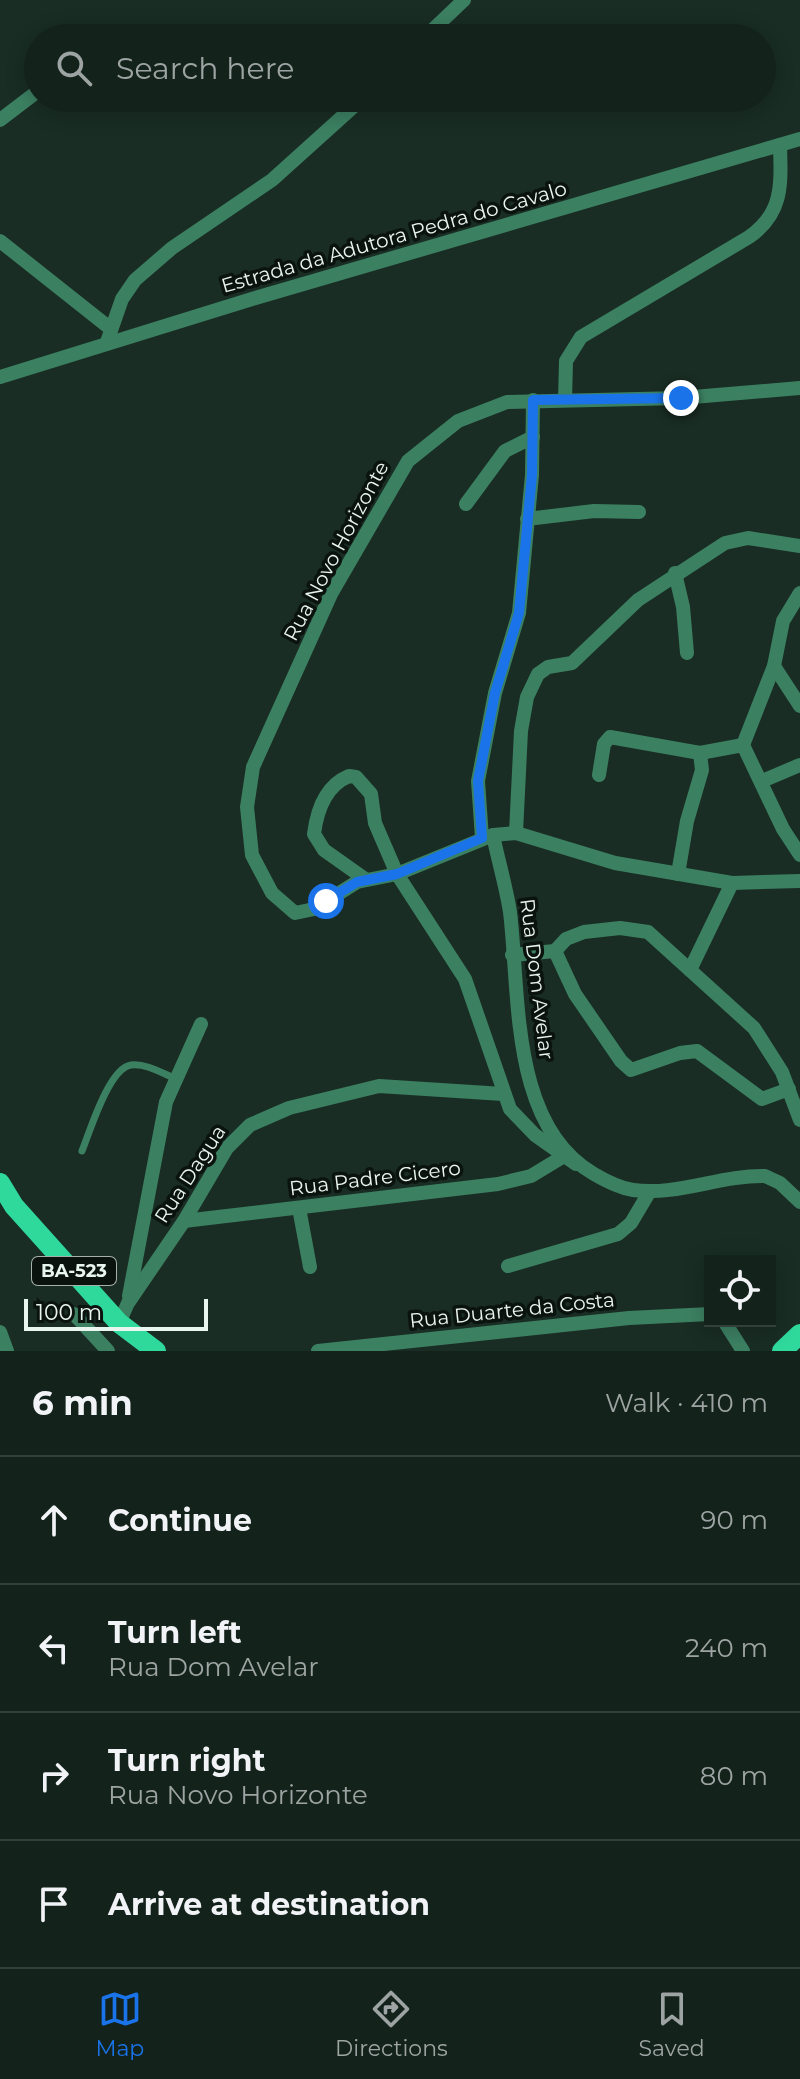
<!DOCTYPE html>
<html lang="en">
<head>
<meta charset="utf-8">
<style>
	:root { --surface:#13221b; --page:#202f28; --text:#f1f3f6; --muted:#9da4a3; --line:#323f3a; --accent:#1a73e8 }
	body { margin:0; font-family:Montserrat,sans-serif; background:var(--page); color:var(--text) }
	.controls { position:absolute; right:24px; bottom:24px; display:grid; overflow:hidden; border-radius:0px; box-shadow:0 4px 20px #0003 }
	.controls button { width:72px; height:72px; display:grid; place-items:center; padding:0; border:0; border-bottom:2px solid var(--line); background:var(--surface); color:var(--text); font:40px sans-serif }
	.scale { position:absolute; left:24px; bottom:20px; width:184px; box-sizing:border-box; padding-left:8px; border:4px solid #e9f5ef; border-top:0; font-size:22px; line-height:28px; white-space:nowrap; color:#e9f5ef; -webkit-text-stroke:6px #0b130f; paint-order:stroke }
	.stop { position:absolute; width:24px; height:24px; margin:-18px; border:6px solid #1a73e8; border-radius:50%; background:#fff }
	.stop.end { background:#1a73e8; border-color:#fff; box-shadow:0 2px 8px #0008 }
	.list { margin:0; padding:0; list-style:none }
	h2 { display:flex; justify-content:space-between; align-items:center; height:104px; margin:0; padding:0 32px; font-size:34px }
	h2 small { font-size:26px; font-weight:400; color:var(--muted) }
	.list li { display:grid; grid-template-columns:52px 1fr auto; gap:24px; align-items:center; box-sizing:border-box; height:128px; padding:0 32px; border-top:2px solid var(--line) }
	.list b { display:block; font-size:30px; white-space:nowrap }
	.list p { margin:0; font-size:26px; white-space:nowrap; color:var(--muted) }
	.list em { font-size:26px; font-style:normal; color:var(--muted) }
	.icon { flex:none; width:44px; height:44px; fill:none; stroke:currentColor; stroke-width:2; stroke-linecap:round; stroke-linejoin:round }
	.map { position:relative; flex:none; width:800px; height:1351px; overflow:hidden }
	.search { position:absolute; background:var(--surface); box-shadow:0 4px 20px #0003; left:24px; right:24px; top:24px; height:88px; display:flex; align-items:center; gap:20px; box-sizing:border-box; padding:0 28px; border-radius:44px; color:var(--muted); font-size:30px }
	.sheet { height:616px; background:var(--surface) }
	nav { display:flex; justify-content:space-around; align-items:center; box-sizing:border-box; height:112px; border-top:2px solid var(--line); background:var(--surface); font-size:22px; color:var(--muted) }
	nav a { display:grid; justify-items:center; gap:4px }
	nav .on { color:var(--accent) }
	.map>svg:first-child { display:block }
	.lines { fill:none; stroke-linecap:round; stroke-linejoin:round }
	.service { stroke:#3c8062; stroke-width:7 }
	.minor { stroke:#3c8062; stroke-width:14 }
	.primary { stroke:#2fd89b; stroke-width:20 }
	.route { stroke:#1a73e8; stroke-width:10 }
	.labels { text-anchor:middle; stroke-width:7; stroke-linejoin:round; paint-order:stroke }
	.shield { fill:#0b130f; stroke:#a6b1ac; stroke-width:2 }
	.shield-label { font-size:18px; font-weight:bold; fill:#e9f5ef }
	.street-label { font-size:20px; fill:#e9f5ef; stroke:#0b130f }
</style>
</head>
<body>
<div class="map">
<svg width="800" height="1351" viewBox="0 0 800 1351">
	<rect width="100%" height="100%" fill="#192d24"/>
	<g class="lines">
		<path class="service" d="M82,1151C90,1131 109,1068 131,1065C145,1063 162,1073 174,1078"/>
		<g class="minor">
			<polyline points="424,38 464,0"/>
			<polyline points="0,120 38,91"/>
			<polyline points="0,241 111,329"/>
			<polyline points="107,342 122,299 135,280 172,248 272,180 363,98"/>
			<polyline points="0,377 252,299 800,139"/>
			<polyline points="800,388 681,398 507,402 458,421 408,461 331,594 253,767 247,807 252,855 272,893 295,913 314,909 357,882 397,874 493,835 516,833 615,863 732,883 800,881"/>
			<path d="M565,400L566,361L581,337L749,237C784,213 781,183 780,145"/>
			<polyline points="466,504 505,451 533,437"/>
			<polyline points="527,519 594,511 639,512"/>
			<polyline points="675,573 683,607 687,653"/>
			<polyline points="774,666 800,706"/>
			<polyline points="743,745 783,829 800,855"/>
			<polyline points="599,775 604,744 610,737 700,753 743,745 774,666 783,621 800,593"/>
			<polyline points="762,781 800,765"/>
			<polyline points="516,833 521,731 527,697 538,674 548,667 572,663 638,600 725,543 748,538 800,546"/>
			<path d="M493,835C498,860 506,886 510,912C520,995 510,1126 594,1174C606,1181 619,1188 633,1190C678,1196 720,1175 765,1176L780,1183L800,1202"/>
			<polyline points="482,838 478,781 495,693 519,613 532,475 533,400"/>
			<polyline points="678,874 687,821 702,770 700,753"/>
			<path d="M365,879L324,850L314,834C317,810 325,786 349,776L356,777L371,794L375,823L397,874L465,979L510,1109L535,1135L576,1164"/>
			<polyline points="555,951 575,994 621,1061 631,1070 680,1053 697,1051 762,1099 789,1089"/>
			<polyline points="512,955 555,951 566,939 584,932 620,928 648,932 754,1028 782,1072 800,1120"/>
			<polyline points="690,970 732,883"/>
			<polyline points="299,1208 310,1267"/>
			<polyline points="184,1221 498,1184 531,1176 564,1156"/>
			<polyline points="508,1266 618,1234 631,1223 650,1191"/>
			<polyline points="129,1296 166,1102 201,1024"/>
			<polyline points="74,1314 108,1351"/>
			<polyline points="724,1321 743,1351"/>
			<polyline points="119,1323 128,1303 184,1221 227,1148 250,1125 289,1108 379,1086 503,1094"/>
			<polyline points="0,1332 7,1351"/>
			<polyline points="318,1351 629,1318 710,1314"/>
		</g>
		<g class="primary">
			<polyline points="0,1183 14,1206 119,1323 156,1351"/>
			<polyline points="782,1351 800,1334"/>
		</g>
	</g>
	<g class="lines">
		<polyline class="route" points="326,901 357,882 397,874 482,838 478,781 495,693 519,613 532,475 533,400 681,398"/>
	</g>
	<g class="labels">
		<rect class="shield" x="32" y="1257" width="84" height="28" rx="6"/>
		<g class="shield-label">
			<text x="74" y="1277">BA-523</text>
		</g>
		<g class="street-label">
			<text transform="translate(394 237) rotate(-16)" y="7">Estrada da Adutora Pedra do Cavalo</text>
			<text transform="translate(336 551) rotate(-62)" y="7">Rua Novo Horizonte</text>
			<text transform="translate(537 979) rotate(83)" y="7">Rua Dom Avelar</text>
			<text transform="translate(190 1174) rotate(-57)" y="7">Rua Dagua</text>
			<text transform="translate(375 1178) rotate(-7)" y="7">Rua Padre Cicero</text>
			<text transform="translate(512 1310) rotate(-6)" y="7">Rua Duarte da Costa</text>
		</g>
	</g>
</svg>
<div class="controls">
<button><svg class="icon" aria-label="locate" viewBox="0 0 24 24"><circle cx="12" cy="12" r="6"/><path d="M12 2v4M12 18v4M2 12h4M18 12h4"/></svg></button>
</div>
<div class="scale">100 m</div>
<div class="stop" style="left:326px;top:901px"></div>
<div class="stop end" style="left:681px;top:398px"></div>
<div class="search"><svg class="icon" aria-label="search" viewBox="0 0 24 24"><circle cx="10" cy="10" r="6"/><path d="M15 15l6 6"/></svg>Search here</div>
</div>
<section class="sheet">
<h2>6 min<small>Walk · 410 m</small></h2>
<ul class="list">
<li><svg class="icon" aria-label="ahead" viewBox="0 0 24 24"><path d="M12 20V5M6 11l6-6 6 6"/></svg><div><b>Continue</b></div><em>90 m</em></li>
<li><svg class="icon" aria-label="left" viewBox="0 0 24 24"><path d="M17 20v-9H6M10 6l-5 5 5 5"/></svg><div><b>Turn left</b><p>Rua Dom Avelar</p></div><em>240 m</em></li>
<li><svg class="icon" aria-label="right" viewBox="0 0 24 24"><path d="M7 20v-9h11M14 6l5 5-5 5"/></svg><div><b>Turn right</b><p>Rua Novo Horizonte</p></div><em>80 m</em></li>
<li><svg class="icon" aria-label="arrive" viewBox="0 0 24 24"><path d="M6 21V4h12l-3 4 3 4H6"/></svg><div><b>Arrive at destination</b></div></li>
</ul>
</section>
<nav>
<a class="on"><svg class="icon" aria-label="map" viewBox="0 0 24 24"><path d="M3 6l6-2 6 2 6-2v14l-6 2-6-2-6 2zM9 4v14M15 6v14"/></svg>Map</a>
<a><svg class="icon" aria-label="directions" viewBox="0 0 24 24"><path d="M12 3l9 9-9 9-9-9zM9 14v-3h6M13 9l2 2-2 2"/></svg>Directions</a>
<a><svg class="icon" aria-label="saved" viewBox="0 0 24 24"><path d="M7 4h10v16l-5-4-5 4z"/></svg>Saved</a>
</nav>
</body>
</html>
